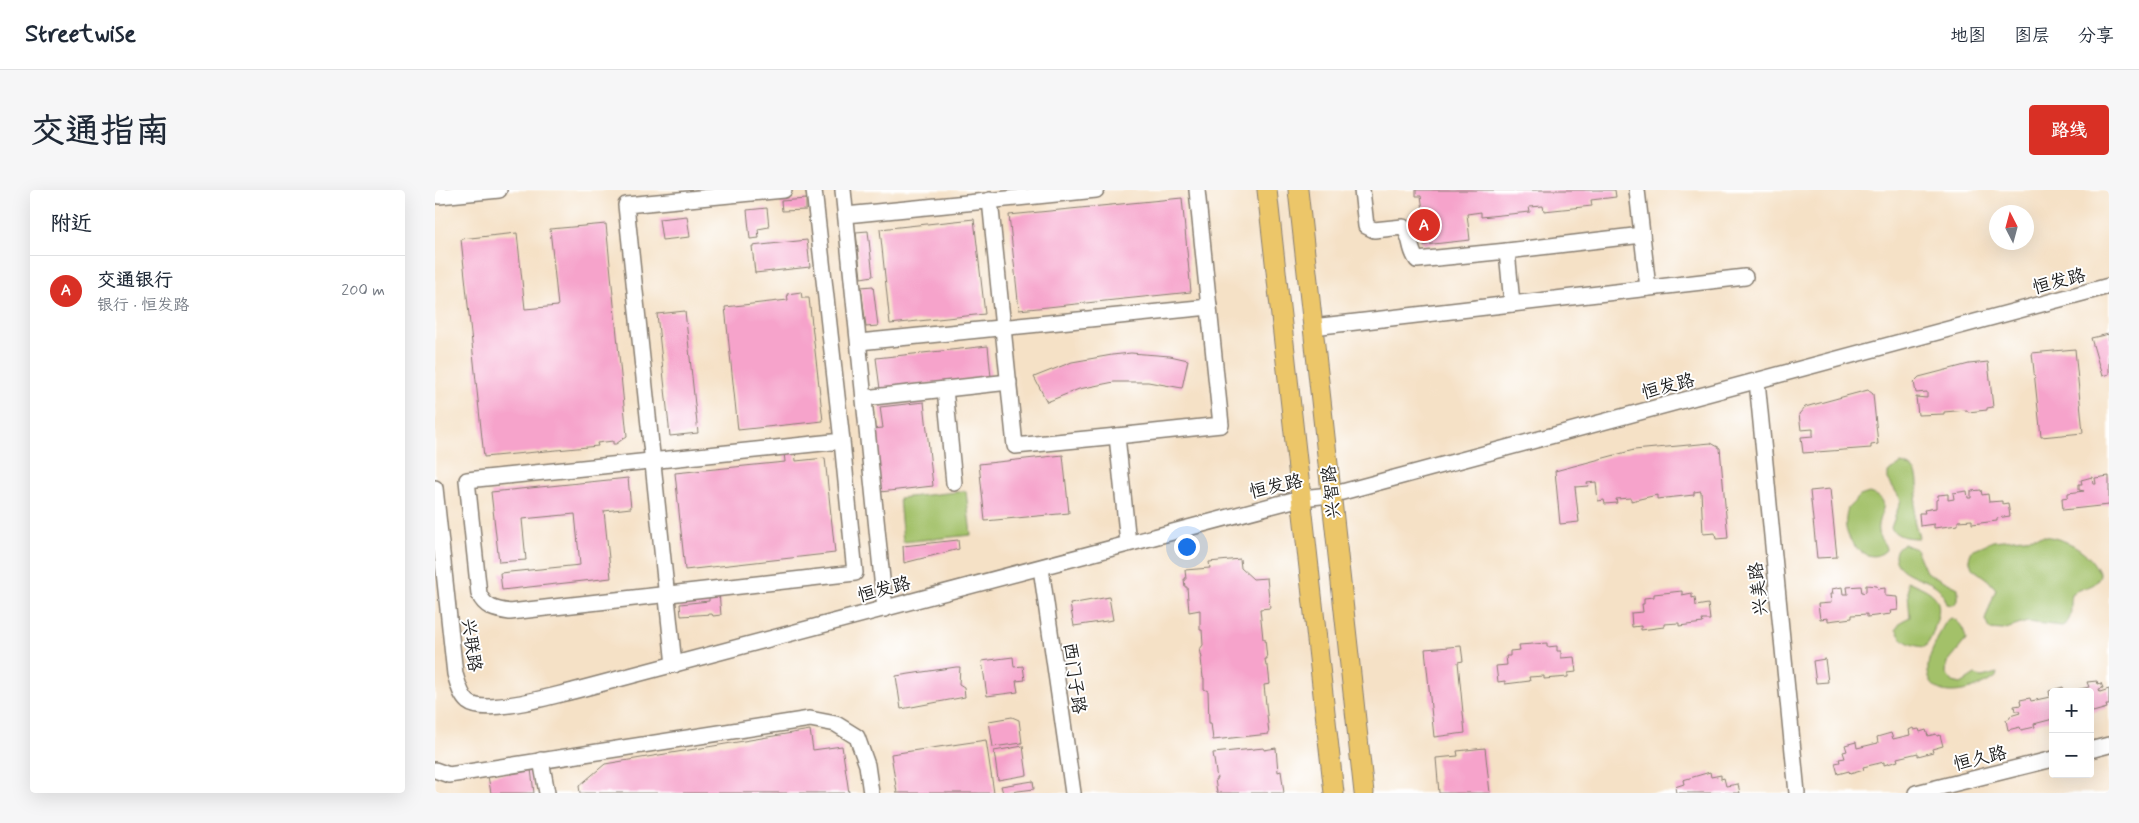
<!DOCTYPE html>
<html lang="zh">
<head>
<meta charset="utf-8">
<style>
	:root { --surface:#fff; --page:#f6f6f7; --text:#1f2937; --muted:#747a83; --line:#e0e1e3; --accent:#d93025 }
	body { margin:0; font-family:Mynerve,"LXGW WenKai TC",sans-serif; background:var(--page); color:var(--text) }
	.controls { position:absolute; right:15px; bottom:15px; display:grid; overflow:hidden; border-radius:5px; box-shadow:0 5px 20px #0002 }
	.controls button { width:45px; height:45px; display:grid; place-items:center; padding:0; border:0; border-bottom:1px solid var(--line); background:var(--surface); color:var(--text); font:25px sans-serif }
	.compass { position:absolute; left:1554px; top:15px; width:45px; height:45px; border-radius:50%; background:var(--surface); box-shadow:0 5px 20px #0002; rotate:354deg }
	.you { position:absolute; left:751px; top:356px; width:18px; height:18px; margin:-12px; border:4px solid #fff; border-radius:50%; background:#1a73e8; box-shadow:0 0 0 8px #1a73e833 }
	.badge { display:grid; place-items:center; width:32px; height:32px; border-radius:50%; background:var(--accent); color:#fff; font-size:16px; font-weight:700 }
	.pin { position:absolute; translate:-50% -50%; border:2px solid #fff; box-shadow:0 1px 5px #0006 }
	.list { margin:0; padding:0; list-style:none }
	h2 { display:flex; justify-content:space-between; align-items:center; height:65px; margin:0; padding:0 20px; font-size:21px }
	h2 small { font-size:16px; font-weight:400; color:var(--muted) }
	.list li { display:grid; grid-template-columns:32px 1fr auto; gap:15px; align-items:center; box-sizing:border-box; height:70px; padding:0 20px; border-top:1px solid var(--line) }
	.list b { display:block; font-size:19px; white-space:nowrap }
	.list p { margin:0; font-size:16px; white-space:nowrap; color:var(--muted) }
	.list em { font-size:16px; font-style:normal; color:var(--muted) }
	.map { position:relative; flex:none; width:1674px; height:603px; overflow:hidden; border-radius:5px }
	header { display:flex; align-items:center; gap:30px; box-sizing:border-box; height:70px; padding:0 25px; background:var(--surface); border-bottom:1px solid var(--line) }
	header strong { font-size:24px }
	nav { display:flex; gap:28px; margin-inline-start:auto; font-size:18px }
	.intro { display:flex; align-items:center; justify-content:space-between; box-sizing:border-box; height:120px; padding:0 30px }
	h1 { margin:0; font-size:35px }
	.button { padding:12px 22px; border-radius:5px; background:var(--accent); color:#fff; font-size:18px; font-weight:700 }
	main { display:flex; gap:30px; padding:0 30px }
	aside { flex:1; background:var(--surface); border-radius:5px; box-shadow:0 5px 20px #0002 }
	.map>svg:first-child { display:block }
	.green { fill:#a3c169; stroke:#606e42 }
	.building { fill:#f6a3cb }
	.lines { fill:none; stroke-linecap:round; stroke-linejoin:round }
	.minor-casing { stroke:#887e71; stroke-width:18 }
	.major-casing { stroke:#887e71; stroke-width:21 }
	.minor { stroke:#fff; stroke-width:15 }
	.major { stroke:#ecc669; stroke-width:19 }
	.labels { text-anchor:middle; stroke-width:4; stroke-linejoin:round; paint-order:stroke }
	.street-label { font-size:18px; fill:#1c1c1c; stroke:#fff }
</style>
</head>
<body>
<header>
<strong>Streetwise</strong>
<nav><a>地图</a><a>图层</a><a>分享</a></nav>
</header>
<div class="intro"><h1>交通指南</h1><a class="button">路线</a></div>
<main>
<aside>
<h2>附近<small></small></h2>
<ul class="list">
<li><span class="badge">A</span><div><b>交通银行</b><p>银行 · 恒发路</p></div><em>200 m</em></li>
</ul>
</aside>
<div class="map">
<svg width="1674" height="603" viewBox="0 0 1674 603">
	<rect width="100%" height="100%" fill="#fff"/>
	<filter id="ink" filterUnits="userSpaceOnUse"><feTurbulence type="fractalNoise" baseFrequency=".02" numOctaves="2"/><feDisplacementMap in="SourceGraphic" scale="10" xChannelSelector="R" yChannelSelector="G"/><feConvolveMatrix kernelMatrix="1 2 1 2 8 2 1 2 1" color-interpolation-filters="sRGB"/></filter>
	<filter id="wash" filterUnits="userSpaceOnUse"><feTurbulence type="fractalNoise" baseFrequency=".0096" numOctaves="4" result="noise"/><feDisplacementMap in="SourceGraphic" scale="20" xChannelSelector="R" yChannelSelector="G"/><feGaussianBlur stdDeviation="1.12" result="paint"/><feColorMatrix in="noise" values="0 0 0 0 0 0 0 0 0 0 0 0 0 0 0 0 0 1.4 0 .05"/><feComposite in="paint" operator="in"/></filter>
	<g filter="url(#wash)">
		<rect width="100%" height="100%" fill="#f5e1c6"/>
		<g class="green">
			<path d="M1466,274C1495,278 1478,311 1479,329C1480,336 1483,342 1484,348C1473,348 1462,347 1456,338L1466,310L1453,289V283Z"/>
			<polygon points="531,301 536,345 468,352 464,308"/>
			<path d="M1434,303C1462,310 1440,325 1443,342C1444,350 1451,353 1451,360C1435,376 1414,356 1411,338C1410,332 1411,325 1413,318L1425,306Z"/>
			<path d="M1610,346C1636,351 1653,360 1665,384C1662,400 1647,395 1637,404C1634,415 1640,430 1627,436L1592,432L1568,440L1554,439L1550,430L1561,399L1553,390L1537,378L1534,368L1537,360L1558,351Z"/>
			<path d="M1468,354L1481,359L1491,382L1523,398V409L1519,415L1512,414C1510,408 1507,401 1502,397C1490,387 1461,385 1460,366C1460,361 1463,356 1468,354Z"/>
			<path d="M1472,391C1496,401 1511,406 1500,436C1498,444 1495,451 1490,457C1477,456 1466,452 1461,439L1467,431L1475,427Z"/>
			<path d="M1516,428C1525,431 1530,440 1531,450L1512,473L1511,483L1518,492L1526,494L1540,485L1547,487L1562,483L1561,487C1541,501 1490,517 1493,475C1494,466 1499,457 1502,450C1506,441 1508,433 1516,428Z"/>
		</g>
		<g id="blocks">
			<g class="building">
				<polygon points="981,0 1180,0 1181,7 1156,10 1157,16 1109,21 1108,16 1094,17 1095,22 1046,27 1046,22 1032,24 1035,50 989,55 988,52 986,53 983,20 988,20 986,6 981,6"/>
				<polygon points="747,8 756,102 584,120 574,25"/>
				<polygon points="371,9 371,20 347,21 346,11"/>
				<polygon points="332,18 334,37 323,39 324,48 315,49 312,20"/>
				<polygon points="252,26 255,47 227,50 224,29"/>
				<polygon points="539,29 550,124 455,134 445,39"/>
				<polygon points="171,34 192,246 181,254 178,254 178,251 162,253 163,256 49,267 26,49 82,43 90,119 123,116 115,39"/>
				<polygon points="433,41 438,86 426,88 421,42"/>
				<polygon points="372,50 375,77 320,83 317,56"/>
				<polygon points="438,96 443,136 431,137 426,97"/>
				<polygon points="366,102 367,108 374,108 388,231 303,240 290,117 353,110 352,104"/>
				<polygon points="250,121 263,243 235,246 222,124"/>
				<polygon points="1674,144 1674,184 1667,186 1656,148"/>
				<polygon points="553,156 556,187 445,199 441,168"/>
				<polygon points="1640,159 1648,243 1606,247 1597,163"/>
				<polygon points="696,163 735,166 753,170 747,198 713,192 679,192 644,199 612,212 599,187 637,172 677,165"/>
				<polygon points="1553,172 1558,217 1552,218 1552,220 1533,222 1532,220 1509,222 1509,224 1483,225 1481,207 1492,208 1492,202 1481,203 1479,192 1484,187 1534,174"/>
				<polygon points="1433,200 1438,204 1443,254 1436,255 1436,258 1368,263 1366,247 1378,246 1378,239 1366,240 1364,224 1370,217"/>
				<polygon points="489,212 498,296 445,302 438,239 448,238 445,217"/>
				<polygon points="1276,253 1285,258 1293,348 1281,349 1280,343 1268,344 1266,301 1259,302 1259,305 1222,309 1222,305 1196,311 1196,308 1181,309 1182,313 1170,314 1169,310 1163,311 1161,292 1152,293 1153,296 1140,297 1144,332 1125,334 1120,281 1199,260"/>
				<polygon points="360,261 361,271 390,268 400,363 250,380 240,283 350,272 349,262"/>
				<polygon points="628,265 634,323 550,331 544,274"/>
				<polygon points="1674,286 1674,315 1628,320 1627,308 1633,307 1633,303 1649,301 1644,300 1644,294 1647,294 1646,290 1657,287 1658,294 1661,294 1660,288"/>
				<polygon points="193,288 196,318 169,321 176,388 67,400 65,383 145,375 140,324 87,329 91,370 64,372 56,302"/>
				<polygon points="1395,299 1402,367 1382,368 1375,301"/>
				<polygon points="1546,300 1547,305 1553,304 1554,312 1567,311 1567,314 1573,313 1575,326 1562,328 1562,331 1537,334 1537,330 1523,331 1523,335 1499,338 1499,334 1485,336 1484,323 1490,323 1489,320 1501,318 1501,310 1503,309 1503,305 1513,304 1513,310 1519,309 1518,303 1532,301 1533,308 1536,308 1536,301"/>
				<polygon points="523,350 524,359 469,373 468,356"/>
				<polygon points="805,369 806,378 818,389 832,388 835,418 825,419 828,449 830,449 832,469 830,469 831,476 833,476 835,494 829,495 834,544 778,550 776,533 774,533 773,501 769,499 769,488 768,488 766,468 767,468 765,459 768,455 767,440 765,440 765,420 754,422 752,397 750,397 749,389 751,389 750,380 775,378 774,372"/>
				<polygon points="1431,395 1442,396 1443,399 1450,398 1450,406 1462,407 1463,420 1455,421 1456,424 1432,427 1432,424 1417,425 1417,428 1393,431 1393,428 1385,429 1383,414 1396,413 1395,404 1398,404 1397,399 1407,397 1408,404 1413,404 1412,397 1426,396 1427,403 1431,402"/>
				<polygon points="1247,401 1247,405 1257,403 1257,408 1260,407 1261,416 1273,414 1275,430 1267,430 1268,433 1244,436 1244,433 1229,434 1229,437 1206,440 1206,436 1197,437 1196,423 1208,422 1207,414 1209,414 1209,408 1219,407 1219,404"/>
				<polygon points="284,402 286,425 278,426 277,424 246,426 245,414 274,411 274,403"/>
				<polygon points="674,407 678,430 639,436 635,414"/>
				<polygon points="1112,453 1112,457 1122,456 1122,461 1126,461 1126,468 1139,467 1141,482 1133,483 1133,487 1109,489 1109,486 1094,487 1095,491 1070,494 1070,491 1063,492 1061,476 1072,475 1071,466 1075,466 1075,461 1085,460 1084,455"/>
				<polygon points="1026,456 1028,471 1023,472 1030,543 999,547 990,459"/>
				<polygon points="578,467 579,477 588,476 590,490 581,491 583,502 552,506 547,471"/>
				<polygon points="1390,469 1393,492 1381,493 1378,471"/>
				<polygon points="521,477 525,477 524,494 529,497 530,507 466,519 461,486"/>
				<polygon points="1662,491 1663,494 1666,493 1668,498 1664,499 1665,502 1674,499 1674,515 1671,515 1672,518 1658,522 1655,519 1655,502 1636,501 1654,497 1652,492"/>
				<polygon points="1628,497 1629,502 1618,502 1618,529 1599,534 1600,537 1586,540 1585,537 1573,540 1571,530 1575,528 1575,526 1585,523 1584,521 1580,521 1579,516 1586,515 1585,510 1595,508 1596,511 1615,507 1614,501"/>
				<polygon points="577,527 584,530 587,553 558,557 554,531"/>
				<polygon points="1478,538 1479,540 1484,539 1485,542 1491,540 1493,546 1501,544 1502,546 1505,545 1508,556 1497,559 1498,562 1483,566 1483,563 1462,568 1463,571 1449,575 1449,572 1428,577 1429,580 1415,584 1414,581 1403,584 1400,573 1405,572 1404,569 1410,568 1408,562 1412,561 1410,555 1421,552 1422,558 1443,553 1442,547 1456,543 1458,549 1475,545 1474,540"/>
				<polygon points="375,540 378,560 407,556 414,603 145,603 144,596 170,574"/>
				<polygon points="551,550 559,603 462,603 456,564"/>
				<polygon points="588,556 592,585 563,590 559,561"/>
				<polygon points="829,558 829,560 841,558 843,582 846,581 849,603 782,603 780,589 782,589 778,563"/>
				<polygon points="1050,558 1055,603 1004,603 1001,568 1023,566 1022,561"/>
				<polygon points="96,579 99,603 56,603 53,586"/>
				<polygon points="1275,582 1276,587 1286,585 1286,589 1289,588 1291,596 1303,594 1305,603 1241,603 1240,597 1249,594 1248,590"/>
				<polygon points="598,591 599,599 568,603 566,596"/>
			</g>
		</g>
	</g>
	<g filter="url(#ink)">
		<use href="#blocks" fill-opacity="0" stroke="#887e71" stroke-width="1"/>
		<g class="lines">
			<g class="minor-casing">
				<g id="minor">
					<polyline points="3,0 4,6 64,0"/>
					<path d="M379,0L407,251L32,290L44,404C50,418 61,420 75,422L420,383L407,251"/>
					<polyline points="408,0 450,419"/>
					<path d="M927,0L931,36L939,40L968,37C978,48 973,58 982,70L1072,61L1077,114"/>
					<polyline points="1202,0 1213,98"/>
					<polyline points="555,10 580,256 682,246"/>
					<polyline points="411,25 661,0"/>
					<polyline points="1072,61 1207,45"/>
					<polyline points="878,137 1310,87"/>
					<polyline points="424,152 774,117"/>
					<polyline points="1322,191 1362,603"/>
					<polyline points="510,199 519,293"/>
					<polyline points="429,208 574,192"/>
					<path d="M0,298L20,484C23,493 25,505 33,512C50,526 116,506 138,501L866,308L896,305L1674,96"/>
					<polyline points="693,353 682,246 786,235 762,0"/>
					<polyline points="606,378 638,603"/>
					<polyline points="239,475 191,15 349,0"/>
					<polyline points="1655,560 1674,555"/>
					<polyline points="106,570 112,603"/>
					<polyline points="0,580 14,585 375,529 401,534 422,547 432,575 436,603"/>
					<polyline points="1481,603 1618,569"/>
				</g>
			</g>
			<g class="major-casing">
				<g id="major">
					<polyline points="832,0 899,603"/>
					<polyline points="863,0 929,603"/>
				</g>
			</g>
			<use href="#minor" class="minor"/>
			<use href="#major" class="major"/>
		</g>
	</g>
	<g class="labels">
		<g class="street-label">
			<text transform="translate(1624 91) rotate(-15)" y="6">恒发路</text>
			<text transform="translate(1233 196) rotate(-15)" y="6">恒发路</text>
			<text transform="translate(841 296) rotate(-13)" y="6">恒发路</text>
			<text transform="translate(896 302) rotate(-96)" y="6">兴智路</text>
			<text transform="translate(449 399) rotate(-15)" y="6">恒发路</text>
			<text transform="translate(1323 399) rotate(-96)" y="6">兴美路</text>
			<text transform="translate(37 455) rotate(82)" y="6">兴联路</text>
			<text transform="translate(640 488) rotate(82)" y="6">西门子路</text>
			<text transform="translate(1545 568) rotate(-14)" y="6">恒久路</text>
		</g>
	</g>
</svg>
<div class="controls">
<button>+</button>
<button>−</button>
</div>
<svg class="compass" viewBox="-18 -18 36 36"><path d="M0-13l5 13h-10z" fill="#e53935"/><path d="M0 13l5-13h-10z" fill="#747a83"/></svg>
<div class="you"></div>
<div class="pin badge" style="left:989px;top:35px">A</div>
</div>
</main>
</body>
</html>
